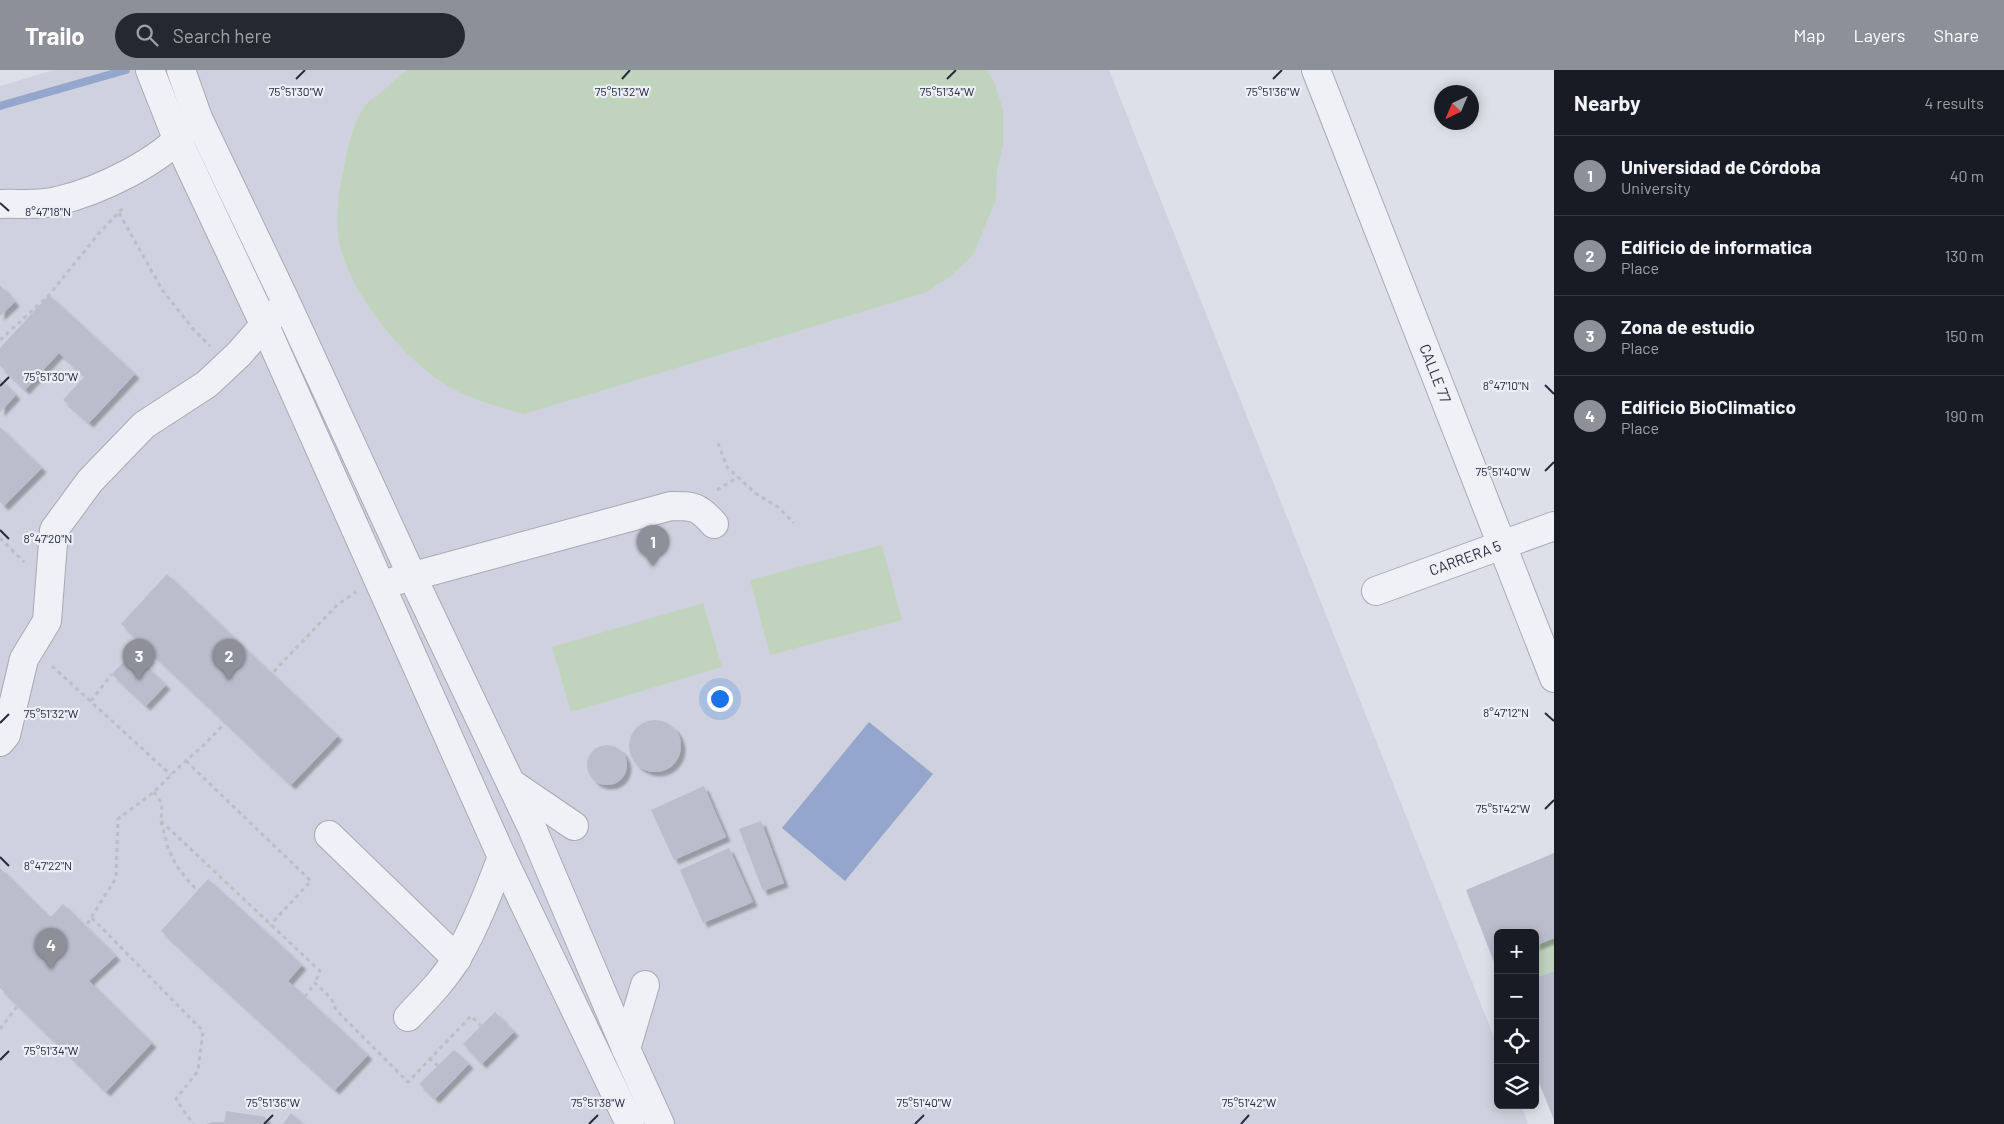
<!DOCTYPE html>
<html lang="en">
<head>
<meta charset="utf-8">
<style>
	:root { --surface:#171b24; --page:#242831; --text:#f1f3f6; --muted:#9ea1a6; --line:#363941; --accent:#8c9099 }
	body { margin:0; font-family:Barlow,sans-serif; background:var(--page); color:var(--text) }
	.controls { position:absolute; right:15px; bottom:15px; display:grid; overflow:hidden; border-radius:8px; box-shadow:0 2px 12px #0003 }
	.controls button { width:45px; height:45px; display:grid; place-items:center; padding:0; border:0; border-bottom:1px solid var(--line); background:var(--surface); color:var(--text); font:25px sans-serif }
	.compass { position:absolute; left:1434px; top:15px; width:45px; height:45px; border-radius:50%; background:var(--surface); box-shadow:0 2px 12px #0003; rotate:224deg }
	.you { position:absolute; left:719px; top:628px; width:18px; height:18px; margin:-12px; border:4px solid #fff; border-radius:50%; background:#1a73e8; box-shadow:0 0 0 8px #1a73e833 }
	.badge { display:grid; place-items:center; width:32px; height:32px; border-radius:50%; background:var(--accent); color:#fff; font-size:16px; font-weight:700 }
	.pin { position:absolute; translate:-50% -41px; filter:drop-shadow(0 1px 2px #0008) }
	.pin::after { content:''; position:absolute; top:26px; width:18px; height:15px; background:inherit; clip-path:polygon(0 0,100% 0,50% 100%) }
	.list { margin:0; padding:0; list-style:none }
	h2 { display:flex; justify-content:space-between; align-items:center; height:65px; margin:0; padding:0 20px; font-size:21px }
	h2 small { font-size:16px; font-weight:400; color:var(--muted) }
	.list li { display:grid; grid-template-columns:32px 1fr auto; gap:15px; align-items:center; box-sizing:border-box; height:80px; padding:0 20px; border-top:1px solid var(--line) }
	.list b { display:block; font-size:19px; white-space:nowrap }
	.list p { margin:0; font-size:16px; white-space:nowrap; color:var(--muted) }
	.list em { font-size:16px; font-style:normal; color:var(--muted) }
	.icon { flex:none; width:28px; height:28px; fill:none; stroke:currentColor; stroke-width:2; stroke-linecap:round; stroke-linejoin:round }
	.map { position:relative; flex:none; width:1554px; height:1054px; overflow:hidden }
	header { display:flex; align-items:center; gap:30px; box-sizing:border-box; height:70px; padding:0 25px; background:var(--accent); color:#fff }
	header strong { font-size:24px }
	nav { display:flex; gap:28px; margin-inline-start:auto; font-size:18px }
	.search { width:350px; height:45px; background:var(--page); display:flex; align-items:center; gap:12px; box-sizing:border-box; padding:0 18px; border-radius:28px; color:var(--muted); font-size:19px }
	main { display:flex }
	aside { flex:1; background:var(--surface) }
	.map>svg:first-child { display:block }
	.built { fill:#cfd2de }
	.green { fill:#bfd3bd }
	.water { fill:#94a6cc }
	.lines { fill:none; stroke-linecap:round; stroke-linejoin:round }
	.stream { stroke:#94a6cc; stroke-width:8 }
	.building { fill:#babdcc; filter:url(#shadow) }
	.minor-casing { stroke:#a6aab6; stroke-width:30 }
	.path { stroke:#bbbec7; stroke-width:3; stroke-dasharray:4 4; stroke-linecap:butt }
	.minor { stroke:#f0f1f6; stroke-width:28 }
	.ticks { fill:none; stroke:#252b40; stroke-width:2 }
	.labels { text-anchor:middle; stroke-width:4.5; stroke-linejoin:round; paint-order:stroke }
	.street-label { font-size:15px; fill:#252b40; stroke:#eceff6 }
	.ticks-label { font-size:12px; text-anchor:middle; fill:#252b40; stroke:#eceff6; stroke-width:4.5; stroke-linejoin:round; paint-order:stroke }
</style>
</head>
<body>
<header>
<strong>Trailo</strong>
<div class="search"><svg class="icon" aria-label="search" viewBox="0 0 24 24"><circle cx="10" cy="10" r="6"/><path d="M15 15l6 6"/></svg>Search here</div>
<nav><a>Map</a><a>Layers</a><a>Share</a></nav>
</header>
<main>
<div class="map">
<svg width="1554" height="1054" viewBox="0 0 1554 1054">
	<defs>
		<filter id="shadow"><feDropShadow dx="4.5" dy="4.5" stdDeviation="1" flood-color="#0004"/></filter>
	</defs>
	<rect width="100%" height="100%" fill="#dde0e8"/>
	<polygon class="built" points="54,0 1109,0 1498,977 1498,1035 1521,1035 1528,1054 0,1054 0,16"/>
	<g class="green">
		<path d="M408,0H987L996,17L1003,40V76L997,100L996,129L973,185L947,209L924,223L524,344C496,336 464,328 440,311C399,283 352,224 340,176C334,149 339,119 345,93C348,74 354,52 365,36C370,29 379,25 385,19C393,12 399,5 408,0Z"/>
		<polygon points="882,475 902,550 770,585 750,510"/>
		<polygon points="703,533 722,597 571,642 552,577"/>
		<polygon points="1554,868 1554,901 1535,908 1535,876"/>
	</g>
	<polygon class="water" points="869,652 933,704 845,811 782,758"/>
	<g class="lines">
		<polyline class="stream" points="0,36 126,0"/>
	</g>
	<g class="building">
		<polygon points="0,215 15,232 0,246"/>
		<polygon points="49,225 135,304 89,353 63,330 85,306 59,283 25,320 0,296 0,278"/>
		<polygon points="0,309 16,325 0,342"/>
		<polygon points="0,357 42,398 4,436 0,432"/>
		<polygon points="167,504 338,666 291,715 121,554"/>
		<polygon points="132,583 166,615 146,636 112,604"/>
		<circle cx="655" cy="676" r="26"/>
		<circle cx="607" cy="695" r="20"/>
		<polygon points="704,716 726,767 674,790 651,740"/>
		<polygon points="761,751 784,813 763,821 739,759"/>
		<polygon points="729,778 753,832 703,853 680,800"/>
		<polygon points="1554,783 1554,868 1535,876 1535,863 1498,863 1498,890 1494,892 1466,820"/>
		<polygon points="0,798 50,848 63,834 116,886 89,911 152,973 106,1022 0,918"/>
		<polygon points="208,809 302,895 288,911 368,985 335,1020 161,861"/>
		<polygon points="1554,901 1554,1050 1535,1003 1535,908"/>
		<polygon points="495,942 514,962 482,994 463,974"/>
		<polygon points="454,980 469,994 435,1029 419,1014"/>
		<polygon points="226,1041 266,1047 265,1054 224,1054"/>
		<polygon points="291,1043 302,1054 283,1054"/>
		<polygon points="213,1052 224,1052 224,1054 206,1054"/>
	</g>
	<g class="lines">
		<g class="minor-casing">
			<g id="minor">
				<polyline points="150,0 178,71 265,256 502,787 630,1054"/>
				<polyline points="181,0 198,48 284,228 412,506 532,758 626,979 660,1054"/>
				<path id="s1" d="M1316,0L1554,608"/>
				<path d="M0,134C18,133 40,136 57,131C100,121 160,92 189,58"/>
				<path d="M395,511L671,436C694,436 698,436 714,454"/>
				<path id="s2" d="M1376,521L1554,456"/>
				<polyline points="0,672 6,665 24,589 47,551 54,460 90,411 144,355 207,314 239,284 274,244"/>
				<polyline points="511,713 574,756"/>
				<polyline points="329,765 457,889"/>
				<path d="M408,947C425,929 444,910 457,888C475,857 489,821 502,787"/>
				<polyline points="626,979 645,915"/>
			</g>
		</g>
		<g class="path">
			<polyline points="119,143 163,221 194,260 210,276"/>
			<polyline points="0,270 49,225 100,162 124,137"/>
			<polyline points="718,373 727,397 755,423 778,437 794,453"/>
			<polyline points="717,420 738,407"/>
			<polyline points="0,468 24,492"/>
			<polyline points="52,596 171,705"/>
			<polyline points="91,631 112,604"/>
			<polyline points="186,691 311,811 270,855"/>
			<polyline points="154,722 162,734 161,751 168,778 176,795 190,813 228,849"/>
			<polyline points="161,751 320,901 315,913"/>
			<polyline points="0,805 77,870 116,808 118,749 154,722 179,697 205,674 337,535 356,522"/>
			<polyline points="92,848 203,961 198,1001 176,1029 193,1054"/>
			<polyline points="305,927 315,913 331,928 336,940 408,1012 471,946 481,956"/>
			<polyline points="0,959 18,935"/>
			<polyline points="429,988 438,996"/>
		</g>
		<use href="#minor" class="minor"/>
	</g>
	<path class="ticks" d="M296,9L305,0M622,9L630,0M947,9L956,0M1273,9L1282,0M0,133L9,141M1545,315L1554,324M0,316L9,307M1545,401L1554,392M0,460L9,469M1545,643L1554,651M0,653L9,644M1545,739L1554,730M0,787L9,796M0,990L9,981M264,1054L273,1045M589,1054L598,1045M915,1054L924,1045M1241,1054L1249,1045"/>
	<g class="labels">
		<g class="street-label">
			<text dy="5" stroke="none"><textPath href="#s1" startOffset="326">CALLE 77</textPath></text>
			<text dy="5" stroke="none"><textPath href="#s2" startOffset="95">CARRERA 5</textPath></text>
		</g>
	</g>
	<g class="ticks-label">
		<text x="622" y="26">75°51'32"W</text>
		<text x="296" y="26">75°51'30"W</text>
		<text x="947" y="26">75°51'34"W</text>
		<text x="1273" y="26">75°51'36"W</text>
		<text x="48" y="146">8°47'18"N</text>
		<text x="51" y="311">75°51'30"W</text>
		<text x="1506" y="320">8°47'10"N</text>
		<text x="1503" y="406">75°51'40"W</text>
		<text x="48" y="473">8°47'20"N</text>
		<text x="1506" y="647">8°47'12"N</text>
		<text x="51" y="648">75°51'32"W</text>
		<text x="1503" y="743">75°51'42"W</text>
		<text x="48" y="800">8°47'22"N</text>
		<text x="51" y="985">75°51'34"W</text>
		<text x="273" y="1037">75°51'36"W</text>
		<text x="598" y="1037">75°51'38"W</text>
		<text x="924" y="1037">75°51'40"W</text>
		<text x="1249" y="1037">75°51'42"W</text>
	</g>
</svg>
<div class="controls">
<button>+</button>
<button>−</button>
<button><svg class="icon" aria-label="locate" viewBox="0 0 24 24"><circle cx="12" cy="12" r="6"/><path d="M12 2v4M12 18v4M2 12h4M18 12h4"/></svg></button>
<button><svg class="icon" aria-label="layers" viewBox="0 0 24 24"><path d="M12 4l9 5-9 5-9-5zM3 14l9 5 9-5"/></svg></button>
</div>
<svg class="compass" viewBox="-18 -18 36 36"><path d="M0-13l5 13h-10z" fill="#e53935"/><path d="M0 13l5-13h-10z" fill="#9ea1a6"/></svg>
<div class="you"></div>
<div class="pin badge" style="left:653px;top:496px">1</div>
<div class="pin badge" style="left:229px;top:610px">2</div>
<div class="pin badge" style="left:139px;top:610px">3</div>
<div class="pin badge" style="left:51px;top:899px">4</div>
</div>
<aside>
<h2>Nearby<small>4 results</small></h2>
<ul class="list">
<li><span class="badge">1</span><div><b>Universidad de Córdoba</b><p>University</p></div><em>40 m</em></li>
<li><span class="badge">2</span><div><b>Edificio de informatica</b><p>Place</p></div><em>130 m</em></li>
<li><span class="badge">3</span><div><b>Zona de estudio</b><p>Place</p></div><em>150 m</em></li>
<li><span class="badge">4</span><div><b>Edificio BioClimatico</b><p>Place</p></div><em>190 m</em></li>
</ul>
</aside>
</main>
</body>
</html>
